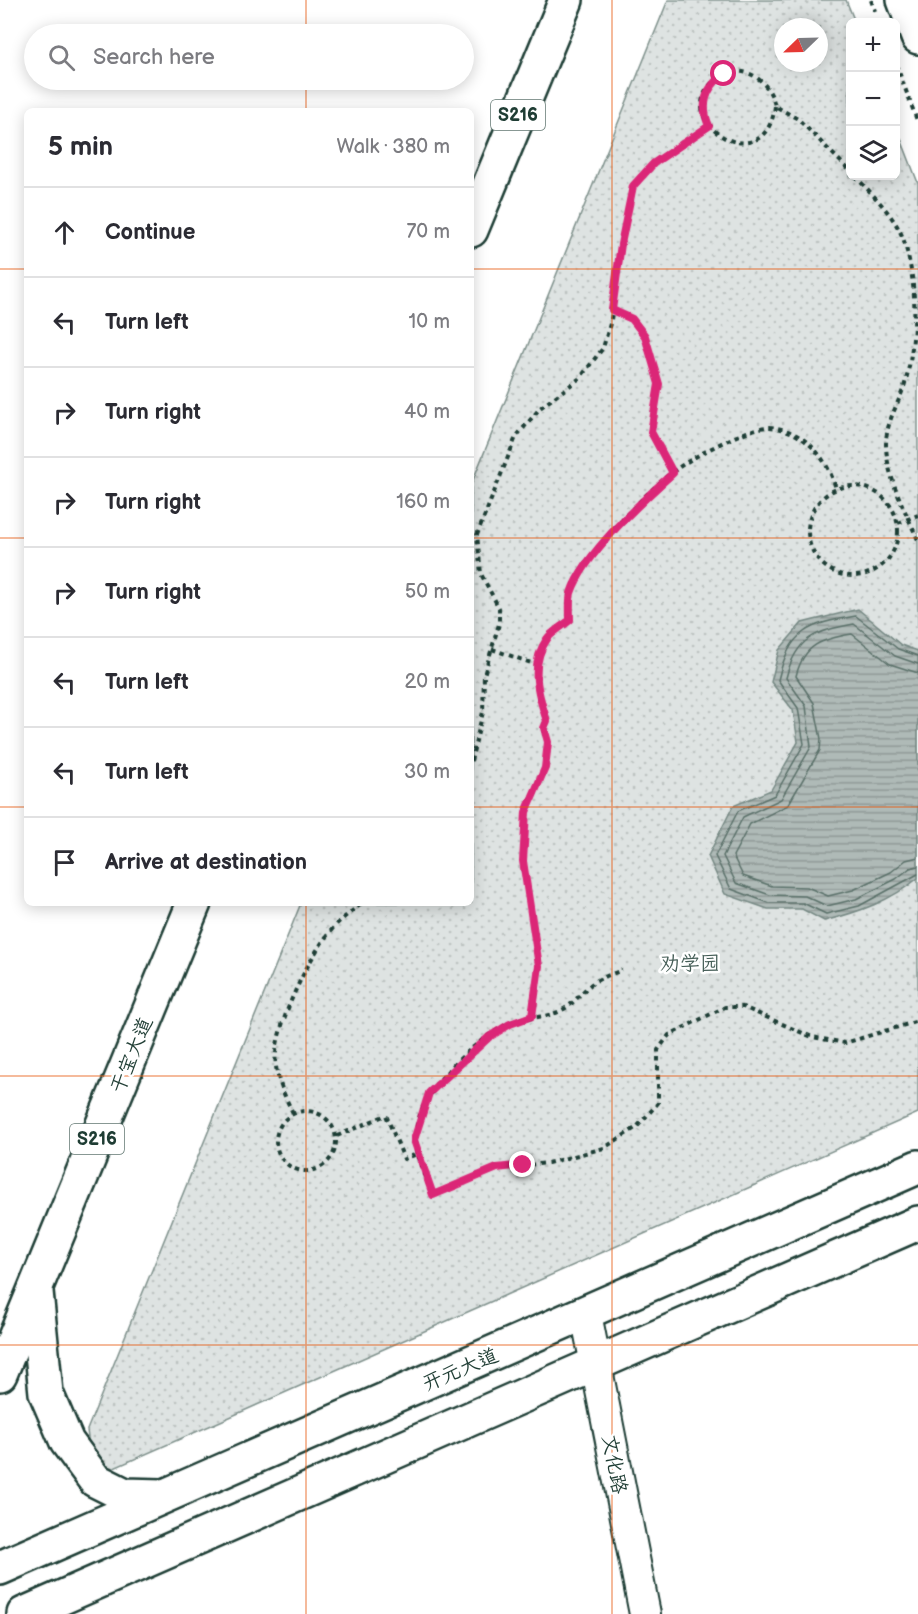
<!DOCTYPE html>
<html lang="en">
<head>
<meta charset="utf-8">
<style>
	:root { --surface:#fff; --page:#f7f7f7; --text:#2b2b33; --muted:#7c7c81; --line:#e1e1e2 }
	body { margin:0; font-family:"Balsamiq Sans","LXGW WenKai TC",sans-serif; background:var(--page); color:var(--text) }
	.controls { position:absolute; right:18px; top:18px; display:grid; overflow:hidden; border-radius:9px; box-shadow:0 3px 15px #0003 }
	.controls button { width:54px; height:54px; display:grid; place-items:center; padding:0; border:0; border-bottom:2px solid var(--line); background:var(--surface); color:var(--text); font:30px sans-serif }
	.compass { position:absolute; left:774px; top:18px; width:54px; height:54px; border-radius:50%; background:var(--surface); box-shadow:0 3px 15px #0003; rotate:247deg }
	.stop { position:absolute; width:18px; height:18px; margin:-14px; border:4px solid #db2777; border-radius:50%; background:#fff }
	.stop.end { background:#db2777; border-color:#fff; box-shadow:0 2px 6px #0008 }
	.list { margin:0; padding:0; list-style:none }
	h2 { display:flex; justify-content:space-between; align-items:center; height:78px; margin:0; padding:0 24px; font-size:26px }
	h2 small { font-size:20px; font-weight:400; color:var(--muted) }
	.list li { display:grid; grid-template-columns:39px 1fr auto; gap:18px; align-items:center; box-sizing:border-box; height:90px; padding:0 24px; border-top:2px solid var(--line) }
	.list b { display:block; font-size:22px; white-space:nowrap }
	.list em { font-size:20px; font-style:normal; color:var(--muted) }
	.icon { flex:none; width:33px; height:33px; fill:none; stroke:currentColor; stroke-width:2; stroke-linecap:round; stroke-linejoin:round }
	.map { position:relative; flex:none; width:918px; height:1614px; overflow:hidden }
	.search { position:absolute; background:var(--surface); box-shadow:0 3px 15px #0003; left:24px; top:24px; width:450px; height:66px; display:flex; align-items:center; gap:15px; box-sizing:border-box; padding:0 21px; border-radius:33px; color:var(--muted); font-size:22px }
	.panel { position:absolute; background:var(--surface); box-shadow:0 3px 15px #0003; left:24px; top:108px; width:450px; height:798px; border-radius:9px }
	.map>svg:first-child { display:block }
	.grass { fill:url(#grass-dots); stroke:#7e908b; stroke-width:1.5; fill-rule:evenodd }
	.water { fill:url(#water-rules); stroke:#758883; stroke-width:1.5 }
	.lines { fill:none; stroke-linecap:round; stroke-linejoin:round }
	.shore { stroke:#596f68; stroke-width:1.5 }
	.minor-casing { stroke:#1f3d34; stroke-width:34 }
	.major-casing { stroke:#1f3d34; stroke-width:38 }
	.path { stroke:#1f3d34; stroke-width:4; stroke-dasharray:4.5 4.5; stroke-linecap:butt }
	.minor { stroke:#fff; stroke-width:30 }
	.major { stroke:#fff; stroke-width:33 }
	.route { stroke:#db2777; stroke-width:8 }
	.grid { fill:none; stroke:#e8590c; stroke-width:1.5; stroke-opacity:0.55 }
	.labels { text-anchor:middle; stroke-width:5; stroke-linejoin:round; paint-order:stroke }
	.shield { fill:#fff; stroke:#627771; stroke-width:1.5 }
	.shield-label { font-size:18px; font-weight:bold; fill:#1f3d34 }
	.park-label { font-size:20px; fill:#455e57; stroke:#fff }
	.street-label { font-size:20px; fill:#1f3d34; stroke:#fff }
</style>
</head>
<body>
<div class="map">
<svg width="918" height="1614" viewBox="0 0 918 1614">
	<defs>
		<pattern id="grass-dots" width="8" height="8" patternUnits="userSpaceOnUse" patternTransform="scale(1.5)"><rect width="8" height="8" fill="#dee3e2"/><path d="M2 2h.1M6 6h.1" fill="none" stroke="#bec4c2" stroke-width="1.8" stroke-linecap="round"/></pattern>
		<pattern id="water-rules" width="6" height="5" patternUnits="userSpaceOnUse" patternTransform="scale(1.5)"><rect width="6" height="5" fill="#afbab7"/><path d="M0 2.5h6" fill="none" stroke="#8e9896"/></pattern>
	</defs>
	<rect width="100%" height="100%" fill="#fff"/>
	<filter id="ink" filterUnits="userSpaceOnUse"><feTurbulence type="fractalNoise" baseFrequency=".0167" numOctaves="2"/><feDisplacementMap in="SourceGraphic" scale="12" xChannelSelector="R" yChannelSelector="G"/><feConvolveMatrix kernelMatrix="1 2 1 2 8 2 1 2 1" color-interpolation-filters="sRGB"/></filter>
	<g filter="url(#ink)">
		<path class="grass" d="M668,0H846L855,22H850V176H896V126L918,183V1113L112,1469L91,1460L87,1430L301,903H471V485ZM783,27H819V63H783Z"/>
		<path class="water" d="M858,609L901,645L918,651V878C891,901 859,912 824,921L802,909H768L725,894L708,856L733,806L771,790L798,742L793,710L771,682L779,650L802,623Z"/>
		<g class="lines">
			<g class="shore">
				<path d="M918,656L898,649L856,616C808,624 790,630 778,680L798,708L804,744L775,795L738,811L715,856L731,889L769,903H803L826,914L859,906L918,874"/>
				<path d="M918,664L895,656L854,624C816,631 796,637 786,678L806,706L811,747L781,799L743,817L723,856L736,883L770,895L805,896L827,906L856,899L896,879L910,868L918,866"/>
				<path d="M918,673L890,664L852,634C822,639 804,644 796,676L814,703L821,739L820,750L788,805L750,824L733,856L743,876L772,886L807,887L828,896L853,890L891,872L906,860L918,857"/>
			</g>
			<g class="minor-casing">
				<polyline id="minor" points="586,1314 645,1614"/>
			</g>
			<g class="major-casing">
				<g id="major">
					<polyline points="904,0 918,37"/>
					<polyline points="471,230 566,0"/>
					<polyline points="36,1292 46,1393 67,1442 95,1480 125,1495 162,1496"/>
					<polyline points="0,1374 194,903"/>
					<polyline points="0,1568 918,1167"/>
					<polyline points="24,1614 918,1223"/>
				</g>
			</g>
			<g class="path">
				<polyline points="871,0 875,11"/>
				<polyline points="896,64 918,123"/>
				<path d="M775,106C765,184 666,119 716,80C742,60 769,79 775,106L798,119L850,171"/>
				<path d="M855,176C872,194 896,217 904,241C918,286 917,334 906,380C900,403 886,419 886,445C887,478 905,510 918,540"/>
				<polyline points="612,310 632,319 645,336 659,384 651,432 673,473"/>
				<circle cx="853" cy="531" r="45"/>
				<polyline points="898,523 918,515"/>
				<polyline points="492,649 537,665"/>
				<polyline points="471,761 483,712 484,675 499,624 499,608 481,574 477,535 516,437 540,408 580,378 603,348 611,320 621,244 633,186 654,163 709,126"/>
				<path d="M533,1016L539,966L523,861L526,812L545,768L548,742L544,728L547,721C538,694 529,665 547,639C552,632 563,626 570,620C570,612 569,601 571,593C582,558 649,489 678,468C696,455 750,426 770,427C805,430 828,459 836,489"/>
				<circle cx="306" cy="1141" r="30"/>
				<path d="M293,1113C284,1095 273,1072 276,1052C280,1016 310,954 334,927C342,918 353,911 362,903"/>
				<polyline points="337,1136 386,1115 404,1159 417,1154 433,1195 497,1168 548,1163 604,1148 637,1127 658,1103 658,1050 669,1035 725,1007 743,1007 812,1037 845,1043 918,1021"/>
				<path d="M417,1154C405,1102 466,1045 509,1024C526,1016 546,1019 562,1010C575,1004 581,991 593,983C601,977 613,974 622,970"/>
			</g>
			<use href="#minor" class="minor"/>
			<use href="#major" class="major"/>
		</g>
	</g>
	<g class="lines" filter="url(#ink)">
		<path class="route" d="M523,1165L497,1168L433,1195L414,1140L429,1093L489,1037L510,1024L532,1016L539,966L523,861L526,812L545,768L548,742L544,728L547,721C538,694 529,665 547,639C552,632 563,626 570,620C570,612 569,601 571,593C584,554 643,500 673,473L651,432L659,384L645,336L632,319L612,310L621,244L633,186L654,163L709,126C700,105 705,88 724,74"/>
	</g>
	<path class="grid" d="M306,0V34M612,0V1614M306,80V111M0,269H27M471,269H918M0,538H27M471,538H918M0,807H27M471,807H918M306,903V1614M0,1076H918M0,1345H918"/>
	<g class="labels">
		<g class="shield">
			<rect x="491" y="100" width="54" height="30" rx="4.5"/>
			<rect x="70" y="1124" width="54" height="30" rx="4.5"/>
		</g>
		<g class="shield-label">
			<text x="518" y="121">S216</text>
			<text x="97" y="1145">S216</text>
		</g>
		<g class="park-label">
			<text x="690" y="970">劝学园</text>
		</g>
		<g class="street-label">
			<text transform="translate(131 1055) rotate(-68)" y="7">干宝大道</text>
			<text transform="translate(460 1369) rotate(-23)" y="7">开元大道</text>
			<text transform="translate(615 1464) rotate(79)" y="7">文化路</text>
		</g>
	</g>
</svg>
<div class="controls">
<button>+</button>
<button>−</button>
<button><svg class="icon" aria-label="layers" viewBox="0 0 24 24"><path d="M12 4l9 5-9 5-9-5zM3 14l9 5 9-5"/></svg></button>
</div>
<svg class="compass" viewBox="-18 -18 36 36"><path d="M0-13l5 13h-10z" fill="#e53935"/><path d="M0 13l5-13h-10z" fill="#7c7c81"/></svg>
<div class="stop" style="left:724px;top:74px"></div>
<div class="stop end" style="left:523px;top:1165px"></div>
<div class="search"><svg class="icon" aria-label="search" viewBox="0 0 24 24"><circle cx="10" cy="10" r="6"/><path d="M15 15l6 6"/></svg>Search here</div>
<section class="panel">
<h2>5 min<small>Walk · 380 m</small></h2>
<ul class="list">
<li><svg class="icon" aria-label="ahead" viewBox="0 0 24 24"><path d="M12 20V5M6 11l6-6 6 6"/></svg><div><b>Continue</b></div><em>70 m</em></li>
<li><svg class="icon" aria-label="left" viewBox="0 0 24 24"><path d="M17 20v-9H6M10 6l-5 5 5 5"/></svg><div><b>Turn left</b></div><em>10 m</em></li>
<li><svg class="icon" aria-label="right" viewBox="0 0 24 24"><path d="M7 20v-9h11M14 6l5 5-5 5"/></svg><div><b>Turn right</b></div><em>40 m</em></li>
<li><svg class="icon" aria-label="right" viewBox="0 0 24 24"><path d="M7 20v-9h11M14 6l5 5-5 5"/></svg><div><b>Turn right</b></div><em>160 m</em></li>
<li><svg class="icon" aria-label="right" viewBox="0 0 24 24"><path d="M7 20v-9h11M14 6l5 5-5 5"/></svg><div><b>Turn right</b></div><em>50 m</em></li>
<li><svg class="icon" aria-label="left" viewBox="0 0 24 24"><path d="M17 20v-9H6M10 6l-5 5 5 5"/></svg><div><b>Turn left</b></div><em>20 m</em></li>
<li><svg class="icon" aria-label="left" viewBox="0 0 24 24"><path d="M17 20v-9H6M10 6l-5 5 5 5"/></svg><div><b>Turn left</b></div><em>30 m</em></li>
<li><svg class="icon" aria-label="arrive" viewBox="0 0 24 24"><path d="M6 21V4h12l-3 4 3 4H6"/></svg><div><b>Arrive at destination</b></div></li>
</ul>
</section>
</div>
</body>
</html>
